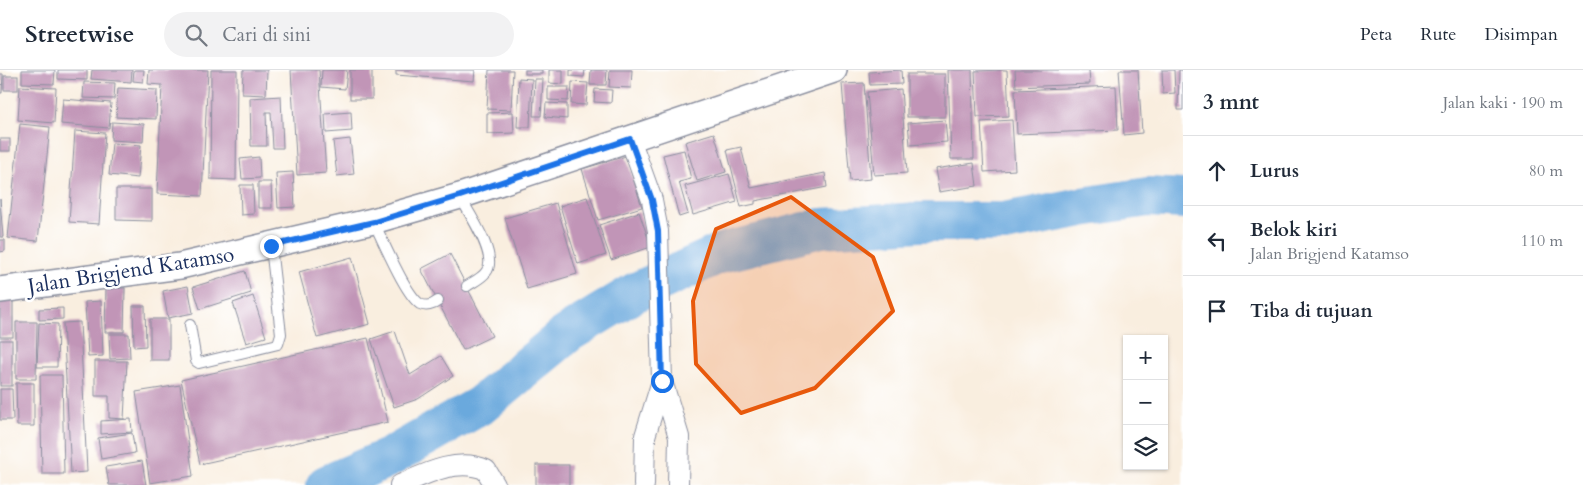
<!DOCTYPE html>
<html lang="id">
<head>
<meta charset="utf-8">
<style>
	:root { --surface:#fff; --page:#f2f2f3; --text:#1f2937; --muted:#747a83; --line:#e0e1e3 }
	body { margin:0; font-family:Cardo,serif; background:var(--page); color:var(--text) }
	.controls { position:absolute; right:15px; bottom:15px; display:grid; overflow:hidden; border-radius:0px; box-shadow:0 1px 4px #0004 }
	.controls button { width:45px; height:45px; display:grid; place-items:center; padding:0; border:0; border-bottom:1px solid var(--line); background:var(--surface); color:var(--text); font:25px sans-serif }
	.stop { position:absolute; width:15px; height:15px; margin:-11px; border:4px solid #1a73e8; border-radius:50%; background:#fff }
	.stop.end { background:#1a73e8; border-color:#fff; box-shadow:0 1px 5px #0008 }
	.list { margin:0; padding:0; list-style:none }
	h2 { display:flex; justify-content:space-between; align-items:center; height:65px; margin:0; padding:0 20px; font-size:21px }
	h2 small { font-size:16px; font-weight:400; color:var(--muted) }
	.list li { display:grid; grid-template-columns:32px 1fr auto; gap:15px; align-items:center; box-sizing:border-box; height:70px; padding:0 20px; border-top:1px solid var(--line) }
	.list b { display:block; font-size:19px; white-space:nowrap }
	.list p { margin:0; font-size:16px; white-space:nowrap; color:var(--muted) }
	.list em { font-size:16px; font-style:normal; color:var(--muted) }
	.icon { flex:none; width:28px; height:28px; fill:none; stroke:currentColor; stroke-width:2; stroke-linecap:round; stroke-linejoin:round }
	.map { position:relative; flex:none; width:1183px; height:415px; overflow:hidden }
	header { display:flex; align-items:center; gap:30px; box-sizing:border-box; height:70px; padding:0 25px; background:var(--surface); border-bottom:1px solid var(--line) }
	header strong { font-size:24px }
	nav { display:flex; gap:28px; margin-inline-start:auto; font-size:18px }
	.search { width:350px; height:45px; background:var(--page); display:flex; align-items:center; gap:12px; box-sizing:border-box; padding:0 18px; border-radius:28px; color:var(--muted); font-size:19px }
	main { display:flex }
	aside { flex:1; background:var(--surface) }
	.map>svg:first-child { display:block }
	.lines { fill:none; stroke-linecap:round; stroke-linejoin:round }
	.river { stroke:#6ba9dd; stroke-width:40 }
	.building { fill:#c195b7 }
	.service-casing { stroke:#8a8e9e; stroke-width:12 }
	.minor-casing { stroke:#8a8e9e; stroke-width:22 }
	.tertiary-casing { stroke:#8a8e9e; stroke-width:28 }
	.service { stroke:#fff; stroke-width:10 }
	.minor { stroke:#fff; stroke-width:20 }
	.tertiary { stroke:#fff; stroke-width:25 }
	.route { stroke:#1a73e8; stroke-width:6 }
	.marked { fill:#e8590c; fill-opacity:0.2; stroke:#e8590c; stroke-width:4; stroke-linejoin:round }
	.labels { text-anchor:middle; stroke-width:5; stroke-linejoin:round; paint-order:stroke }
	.street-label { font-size:21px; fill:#1b2f5e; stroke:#fff }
</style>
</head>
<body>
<header>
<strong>Streetwise</strong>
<div class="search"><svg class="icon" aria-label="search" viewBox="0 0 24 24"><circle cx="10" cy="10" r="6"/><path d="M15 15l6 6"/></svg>Cari di sini</div>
<nav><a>Peta</a><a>Rute</a><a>Disimpan</a></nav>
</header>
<main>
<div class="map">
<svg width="1183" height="415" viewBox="0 0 1183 415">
	<rect width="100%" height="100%" fill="#fff"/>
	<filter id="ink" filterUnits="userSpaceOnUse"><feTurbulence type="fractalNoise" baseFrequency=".02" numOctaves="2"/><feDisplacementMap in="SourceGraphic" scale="10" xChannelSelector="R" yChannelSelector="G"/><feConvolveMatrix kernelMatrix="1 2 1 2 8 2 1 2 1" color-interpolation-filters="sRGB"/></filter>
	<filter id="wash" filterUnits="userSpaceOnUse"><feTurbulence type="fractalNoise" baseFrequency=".0096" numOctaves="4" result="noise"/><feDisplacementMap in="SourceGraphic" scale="20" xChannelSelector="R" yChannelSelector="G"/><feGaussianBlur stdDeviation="1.12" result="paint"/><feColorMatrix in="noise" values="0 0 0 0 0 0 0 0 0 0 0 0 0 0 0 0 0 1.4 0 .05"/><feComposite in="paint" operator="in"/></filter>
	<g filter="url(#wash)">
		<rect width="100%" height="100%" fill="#f9eedf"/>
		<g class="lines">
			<polyline class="river" points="326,415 390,387 481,335 568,263 634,223 721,183 821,158 920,152 1004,152 1082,137 1148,127 1183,129"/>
		</g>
		<g id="blocks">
			<g class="building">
				<polygon points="22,0 55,0 54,14 22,13"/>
				<polygon points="58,0 87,0 87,10 58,9"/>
				<polygon points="92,0 132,0 131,12 91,9"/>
				<polygon points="134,0 144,0 143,12 133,11"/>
				<polygon points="149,0 208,0 202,126 157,124 162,15 148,14"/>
				<polygon points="211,0 237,0 236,110 210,109"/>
				<polygon points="243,0 267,0 266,25 242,24"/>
				<polygon points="291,0 319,0 326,103 297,105"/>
				<polygon points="322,0 347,0 345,19 321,17"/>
				<rect x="350" y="0" width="22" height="29"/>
				<polygon points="396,0 475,0 474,11 396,5"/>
				<polygon points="489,0 513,0 511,40 487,39"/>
				<rect x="525" y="0" width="17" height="4"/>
				<polygon points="549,0 563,0 563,14 549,13"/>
				<polygon points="570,0 585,0 584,7 570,6"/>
				<polygon points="591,0 607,0 606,15 590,15"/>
				<polygon points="610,0 632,0 631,18 609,17"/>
				<polygon points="901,0 902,14 870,15 869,2"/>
				<polygon points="948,0 972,0 974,89 951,89"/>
				<polygon points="1004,0 1007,0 1009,46 977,47 975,1"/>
				<polygon points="1015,0 1089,0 1090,14 1016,17"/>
				<polygon points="1119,0 1138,0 1142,63 1124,65"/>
				<polygon points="1162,0 1174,0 1175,23 1163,24"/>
				<polygon points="1179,0 1183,0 1183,40 1178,40"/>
				<polygon points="0,4 3,4 2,23 0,23"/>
				<rect x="907" y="4" width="38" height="43"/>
				<rect x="4" y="6" width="14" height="14"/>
				<polygon points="519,8 532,9 530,57 517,57"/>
				<polygon points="535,9 543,9 541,46 533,46"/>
				<polygon points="84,12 115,13 114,29 83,28"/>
				<polygon points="572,12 588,13 586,35 571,34"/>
				<polygon points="864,13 871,109 850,111 842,14"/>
				<polygon points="20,16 56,18 54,53 18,50"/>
				<polygon points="1116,16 1118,60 1017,64 1015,20"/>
				<polygon points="548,17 569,17 568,31 548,30"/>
				<polygon points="118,18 157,20 156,49 116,47"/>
				<polygon points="595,19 612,20 611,33 594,32"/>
				<polygon points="901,19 907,103 874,105 867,22"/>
				<polygon points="281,26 283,78 273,78 271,42 266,42 267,76 251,76 250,28"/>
				<polygon points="63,29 111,33 109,58 61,54"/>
				<polygon points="546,33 567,34 567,49 545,47"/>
				<polygon points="351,42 352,61 326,63 325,44"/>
				<polygon points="513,42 514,63 487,64 487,43"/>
				<polygon points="945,50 947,72 910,75 908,53"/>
				<polygon points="1012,50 1015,100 984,102 981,52"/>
				<polygon points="112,52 144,54 143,72 111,70"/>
				<polygon points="20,54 50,57 38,171 8,168"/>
				<polygon points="75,61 105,63 99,154 69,152"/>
				<polygon points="714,63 726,102 697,111 685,72"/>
				<rect x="0" y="69" width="10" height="12"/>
				<polygon points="350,69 354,104 337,106 333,71"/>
				<polygon points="112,73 141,75 138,108 109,105"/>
				<polygon points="741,77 751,118 825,103 827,117 755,131 755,134 741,137 727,80"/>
				<polygon points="684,80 691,109 679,112 688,144 679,147 663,85"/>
				<polygon points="626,86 642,137 598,150 582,99"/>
				<polygon points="259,87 260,108 242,109 240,89"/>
				<polygon points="974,93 977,116 939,122 935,99"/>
				<polygon points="293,102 295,137 278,138 276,103"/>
				<polygon points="729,104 737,132 693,145 685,116"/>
				<polygon points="258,112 271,112 272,138 258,138"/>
				<polygon points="240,115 253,115 254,144 241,145"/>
				<polygon points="116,119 152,119 152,151 116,150"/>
				<polygon points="587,127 606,185 578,194 560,136"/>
				<polygon points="0,129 3,167 0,167"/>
				<polygon points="556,133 577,204 527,219 505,148"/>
				<polygon points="639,142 651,177 611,190 599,155"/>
				<polygon points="0,170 5,170 5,181 0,182"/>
				<polygon points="450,184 492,266 463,280 421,199"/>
				<polygon points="352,187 370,254 317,268 299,202"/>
				<polygon points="245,201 251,223 200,239 193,217"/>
				<polygon points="188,216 193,243 168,248 163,221"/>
				<polygon points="106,218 125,218 124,262 105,262"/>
				<polygon points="253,226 266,267 246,273 233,233"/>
				<rect x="0" y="231" width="13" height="36"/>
				<polygon points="101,231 103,286 88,287 85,232"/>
				<polygon points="133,236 145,236 146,276 134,277"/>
				<polygon points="63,238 63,249 39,250 39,239"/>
				<rect x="150" y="249" width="19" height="41"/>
				<polygon points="16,252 37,252 36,309 16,309"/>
				<polygon points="80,252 87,402 71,403 63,253"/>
				<polygon points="39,253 58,254 57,297 37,297"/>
				<polygon points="395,261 410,305 441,286 453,306 418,329 394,337 371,269"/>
				<polygon points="109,264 129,264 130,288 110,289"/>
				<polygon points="368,268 388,352 200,394 181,310"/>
				<rect x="0" y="270" width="12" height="46"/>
				<polygon points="95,291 127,291 124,349 109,348 109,326 95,326"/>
				<polygon points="40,305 62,305 64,404 42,404"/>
				<polygon points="16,313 34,313 34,356 17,356"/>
				<polygon points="180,315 193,406 150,413 136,322"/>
				<polygon points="0,319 12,319 13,350 0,350"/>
				<polygon points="131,349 132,362 101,364 101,351"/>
				<polygon points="132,363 135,383 101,389 98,368"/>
				<polygon points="142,391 146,415 109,415 106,397"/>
				<rect x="536" y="395" width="33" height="20"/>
			</g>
		</g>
	</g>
	<g filter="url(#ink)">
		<use href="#blocks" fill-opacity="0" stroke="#8a8e9e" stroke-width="1"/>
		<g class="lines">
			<g class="service-casing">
				<g id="service">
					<path d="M460,127C469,143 499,187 486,202C482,208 473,212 467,216"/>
					<path d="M373,151C383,170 405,224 420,234C426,237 433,235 438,231"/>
					<polyline points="190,255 196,291 199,293 278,274 281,264 271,177"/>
				</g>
			</g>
			<g class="minor-casing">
				<g id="minor">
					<polyline points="630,69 652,130 658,161 662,311 679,367 678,415"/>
					<path d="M400,415C425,404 458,387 486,400L495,415"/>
					<polyline points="644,415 645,366 662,311"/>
				</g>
			</g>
			<g class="tertiary-casing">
				<polyline id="tertiary" points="0,220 180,196 373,151 460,126 834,0"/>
			</g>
			<use href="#service" class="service"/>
			<use href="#minor" class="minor"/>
			<use href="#tertiary" class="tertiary"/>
		</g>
	</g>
	<g class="lines" filter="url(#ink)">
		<polyline class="route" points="271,176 374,152 460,126 630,69 652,130 658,161 662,311"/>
	</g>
	<path class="marked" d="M791,127L873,187L893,241L815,318L741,343L696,294L693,231L716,159Z"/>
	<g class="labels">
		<g class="street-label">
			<text transform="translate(131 200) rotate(-9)" y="7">Jalan Brigjend Katamso</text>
		</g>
	</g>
</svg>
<div class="controls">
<button>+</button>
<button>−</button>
<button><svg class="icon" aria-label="layers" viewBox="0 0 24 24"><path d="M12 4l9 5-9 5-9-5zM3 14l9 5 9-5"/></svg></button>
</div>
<div class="stop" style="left:662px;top:311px"></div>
<div class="stop end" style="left:271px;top:176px"></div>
</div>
<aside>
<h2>3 mnt<small>Jalan kaki · 190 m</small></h2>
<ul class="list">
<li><svg class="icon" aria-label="ahead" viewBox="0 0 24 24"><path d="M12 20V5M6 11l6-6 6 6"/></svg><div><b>Lurus</b></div><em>80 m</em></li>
<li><svg class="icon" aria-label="left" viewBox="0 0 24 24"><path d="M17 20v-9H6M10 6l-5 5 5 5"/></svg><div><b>Belok kiri</b><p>Jalan Brigjend Katamso</p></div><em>110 m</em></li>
<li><svg class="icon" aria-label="arrive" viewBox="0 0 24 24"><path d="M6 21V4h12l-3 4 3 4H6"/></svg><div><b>Tiba di tujuan</b></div></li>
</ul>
</aside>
</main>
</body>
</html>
